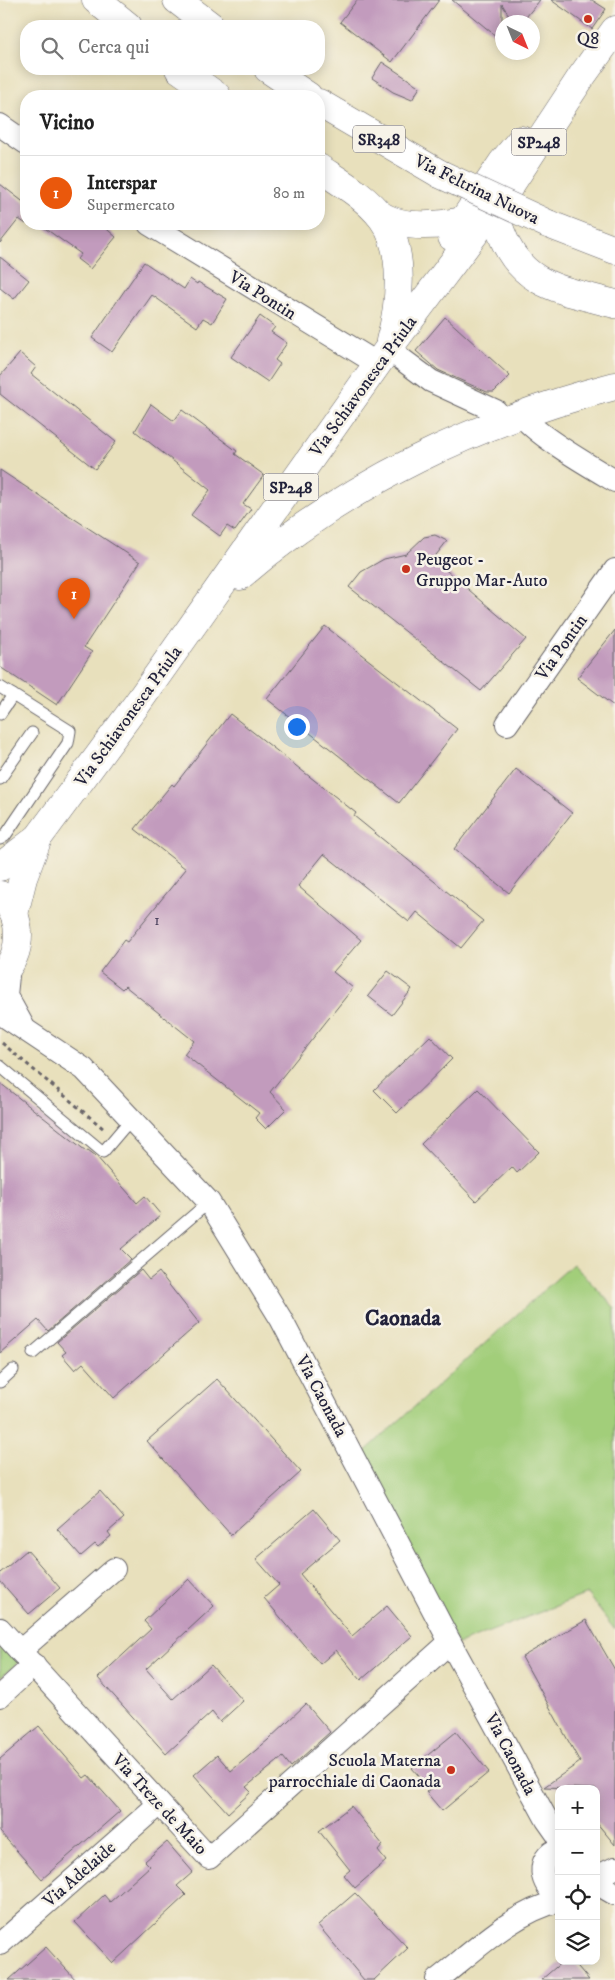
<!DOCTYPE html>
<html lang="it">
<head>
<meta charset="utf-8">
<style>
	:root { --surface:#fff; --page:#f6f6f6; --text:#222; --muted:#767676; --line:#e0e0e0; --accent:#ea580c }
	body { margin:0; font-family:"IM FELL DW Pica",serif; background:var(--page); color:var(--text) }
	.controls { position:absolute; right:15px; bottom:15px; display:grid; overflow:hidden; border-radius:10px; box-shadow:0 2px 12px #0003 }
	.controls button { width:45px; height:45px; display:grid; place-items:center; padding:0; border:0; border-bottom:1px solid var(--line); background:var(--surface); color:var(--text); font:25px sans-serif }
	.compass { position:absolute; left:495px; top:15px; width:45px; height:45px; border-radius:50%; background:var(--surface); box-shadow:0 2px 12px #0003; rotate:137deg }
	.you { position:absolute; left:296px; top:726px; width:18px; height:18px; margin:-12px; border:4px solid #fff; border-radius:50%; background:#1a73e8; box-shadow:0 0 0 8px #1a73e833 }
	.badge { display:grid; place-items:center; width:32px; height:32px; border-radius:50%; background:var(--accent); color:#fff; font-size:16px; font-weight:700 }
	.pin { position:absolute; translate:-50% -41px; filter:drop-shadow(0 1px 2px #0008) }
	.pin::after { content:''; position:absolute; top:26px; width:18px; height:15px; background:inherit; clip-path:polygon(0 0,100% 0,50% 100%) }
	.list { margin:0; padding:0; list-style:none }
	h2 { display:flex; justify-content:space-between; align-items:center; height:65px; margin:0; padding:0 20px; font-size:21px }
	h2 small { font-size:16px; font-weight:400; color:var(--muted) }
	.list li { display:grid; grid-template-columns:32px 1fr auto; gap:15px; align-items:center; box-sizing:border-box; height:75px; padding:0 20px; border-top:1px solid var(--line) }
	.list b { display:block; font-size:19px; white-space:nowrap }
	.list p { margin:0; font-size:16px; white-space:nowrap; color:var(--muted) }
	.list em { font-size:16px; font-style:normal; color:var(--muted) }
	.icon { flex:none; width:28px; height:28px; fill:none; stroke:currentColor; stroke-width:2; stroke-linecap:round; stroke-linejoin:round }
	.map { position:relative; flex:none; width:615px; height:1980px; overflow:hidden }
	.search { position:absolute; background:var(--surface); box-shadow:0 2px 12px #0003; left:20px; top:20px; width:305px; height:55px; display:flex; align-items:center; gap:12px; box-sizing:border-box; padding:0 18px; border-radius:20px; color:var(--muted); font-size:19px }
	.panel { position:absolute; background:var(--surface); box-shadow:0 2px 12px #0003; left:20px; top:90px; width:305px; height:140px; border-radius:20px }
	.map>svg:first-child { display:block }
	.green { fill:#a2ce7a; stroke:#62785a }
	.building { fill:#c29bbd }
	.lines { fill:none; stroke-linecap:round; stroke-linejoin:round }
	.lane-casing { stroke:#676468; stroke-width:13 }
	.street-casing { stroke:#676468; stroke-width:24 }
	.primary-casing { stroke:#676468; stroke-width:29 }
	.path { stroke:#676468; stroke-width:3; stroke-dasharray:4 4; stroke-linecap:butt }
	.lane { stroke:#fff; stroke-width:11 }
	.street { stroke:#fff; stroke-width:22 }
	.primary { stroke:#fff; stroke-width:28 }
	.primary-bridge-casing { stroke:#676468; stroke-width:29; stroke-linecap:butt }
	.primary-bridge { stroke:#fff; stroke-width:28 }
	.poi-dot { fill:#c8321e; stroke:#f7f3e8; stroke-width:2 }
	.labels { text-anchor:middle; stroke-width:5; stroke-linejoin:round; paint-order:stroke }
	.number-label { font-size:15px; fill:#4a405c }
	.shield { fill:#f7f3e8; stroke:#62616f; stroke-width:1 }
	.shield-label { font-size:16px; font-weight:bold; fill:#22223b }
	.poi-label { font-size:18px; fill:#22223b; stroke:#f7f3e8 }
	.street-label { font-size:18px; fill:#22223b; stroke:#f7f3e8 }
	.district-label { font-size:22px; font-weight:bold; fill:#22223b; stroke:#f7f3e8 }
</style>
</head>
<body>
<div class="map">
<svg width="615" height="1980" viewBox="0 0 615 1980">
	<rect width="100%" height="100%" fill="#f7f3e8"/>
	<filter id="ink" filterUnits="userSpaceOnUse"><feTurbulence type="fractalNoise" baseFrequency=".02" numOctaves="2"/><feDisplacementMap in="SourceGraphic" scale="10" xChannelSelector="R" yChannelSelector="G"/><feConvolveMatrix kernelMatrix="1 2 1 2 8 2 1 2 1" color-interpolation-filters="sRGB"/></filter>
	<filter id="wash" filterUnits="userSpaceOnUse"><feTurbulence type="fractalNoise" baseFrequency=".0096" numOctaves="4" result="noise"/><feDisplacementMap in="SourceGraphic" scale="20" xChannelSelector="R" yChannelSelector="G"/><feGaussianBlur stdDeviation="1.12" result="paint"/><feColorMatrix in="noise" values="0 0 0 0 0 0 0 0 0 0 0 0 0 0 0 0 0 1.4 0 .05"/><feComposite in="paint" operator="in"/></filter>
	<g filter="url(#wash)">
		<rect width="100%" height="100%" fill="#e8e0bc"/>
		<g class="green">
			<polygon points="573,1264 615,1308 615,1630 587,1594 458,1644 362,1454"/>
			<polygon points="0,1618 28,1654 0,1678"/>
		</g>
		<g id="blocks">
			<g class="building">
				<polygon points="357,0 439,0 392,62 340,22"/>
				<polygon points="452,0 540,0 522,22 513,22 502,4 502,41"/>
				<polygon points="551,0 592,0 606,9 592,29"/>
				<polygon points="382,62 420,87 412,100 393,92 372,78"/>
				<polygon points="0,184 26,204 26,224 19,219 0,243"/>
				<polygon points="39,224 101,224 116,237 90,269 77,259 81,254"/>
				<polygon points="0,257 29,280 14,299 0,288"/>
				<polygon points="144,262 184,289 190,279 197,284 198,282 227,299 212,323 203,318 197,327 152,295 112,352 92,338"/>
				<polygon points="260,316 275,327 271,332 287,343 275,360 280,364 268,382 231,357"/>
				<polygon points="445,317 510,376 494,392 487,392 438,370 416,351"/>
				<polygon points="20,353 36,367 31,374 116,442 95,469 0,394 0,376"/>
				<polygon points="151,404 174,421 182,410 237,451 235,454 264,475 243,504 251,509 235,531 227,526 220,536 191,515 210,490 135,431"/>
				<polygon points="0,470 140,562 84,647 92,652 57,705 0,667"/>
				<polygon points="435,535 447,541 433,559 526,639 481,691 349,587 361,572 384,559 406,554 424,537"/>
				<polygon points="325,626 457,729 399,803 267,699"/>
				<polygon points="615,630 615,707 577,678"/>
				<polygon points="230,714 356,813 354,816 483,921 461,948 417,912 409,922 324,854 298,886 361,940 333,972 353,988 270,1092 286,1109 266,1129 255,1118 259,1113 184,1054 194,1041 125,986 122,989 100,972 124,940 127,942 186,869 135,829 172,784 174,786"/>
				<polygon points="516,769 572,813 509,893 454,849"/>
				<polygon points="388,971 412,989 392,1015 368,996"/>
				<polygon points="430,1036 452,1059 397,1113 374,1090"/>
				<polygon points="0,1083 86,1151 88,1150 96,1156 137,1203 145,1196 161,1215 121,1249 131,1259 48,1331 38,1320 0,1353"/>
				<polygon points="478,1089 539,1152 517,1173 512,1167 476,1201 421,1144"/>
				<polygon points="141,1270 149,1280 159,1272 199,1323 114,1398 83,1363 75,1370 62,1355 66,1352 57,1342"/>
				<polygon points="217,1379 301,1472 231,1535 147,1441"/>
				<polygon points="100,1491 124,1518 108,1532 111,1536 98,1547 95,1544 81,1556 57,1529"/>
				<polygon points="314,1509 340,1540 300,1574 352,1636 387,1606 412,1636 361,1680 336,1650 320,1664 264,1598 279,1585 256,1559"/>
				<polygon points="27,1550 60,1588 29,1614 0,1581 0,1573"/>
				<polygon points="189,1579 214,1606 146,1669 173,1699 211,1665 243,1701 220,1722 212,1712 166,1754 98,1678 151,1629 144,1621"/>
				<polygon points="586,1620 615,1670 615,1845 596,1822 596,1789 544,1787 580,1762 522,1657"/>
				<polygon points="306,1704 330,1732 291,1767 283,1757 246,1787 251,1792 228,1813 194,1775 217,1755 231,1771 268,1740"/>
				<polygon points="39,1726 84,1778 88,1775 120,1811 42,1879 0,1832 0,1759"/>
				<polygon points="456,1732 489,1772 442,1811 426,1792 430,1789 412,1768"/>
				<polygon points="351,1806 383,1845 378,1851 386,1861 355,1888 344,1875 350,1870 319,1831"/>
				<polygon points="167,1842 193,1872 177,1886 186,1895 113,1963 75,1922 104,1895 110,1902 150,1866 145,1861"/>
				<polygon points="355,1893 408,1948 374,1980 364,1980 318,1925"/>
				<polygon points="46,1947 76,1980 9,1980"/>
				<polygon points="563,1961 573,1961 589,1980 541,1980"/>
			</g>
		</g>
	</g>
	<g filter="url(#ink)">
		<use href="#blocks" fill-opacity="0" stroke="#676468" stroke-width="1"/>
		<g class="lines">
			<g class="lane-casing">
				<g id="lane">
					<polyline points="0,687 70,731 68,743 5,836 0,839"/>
					<polyline points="0,714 13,695"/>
					<polyline points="0,779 32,733"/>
					<polyline points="0,1066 103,1152 131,1119"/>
					<polyline points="33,1353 209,1202"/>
					<polyline points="0,1382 13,1370"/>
				</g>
			</g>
			<g class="street-casing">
				<g id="street">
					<polyline points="0,125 26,143"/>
					<polyline points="149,224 378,364"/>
					<polyline points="388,349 431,381 496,411 504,422"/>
					<path d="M522,415C532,433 595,469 615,481"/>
					<polyline points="507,724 615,570"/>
					<polyline points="9,966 6,995 23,1026"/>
					<polyline points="0,1013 84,1069 209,1202 281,1319 450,1642 547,1820 559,1837"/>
					<polyline points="0,1629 209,1858 450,1642"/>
					<polyline points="20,1651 114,1569"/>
					<polyline points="0,1696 34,1665"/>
					<path d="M559,1849C534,1857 540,1887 559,1896"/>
					<polyline points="596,1877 615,1868"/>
					<polyline points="596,1883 615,1894"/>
					<polyline points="0,1944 159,1804"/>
					<path d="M437,1980C474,1951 513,1912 559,1901"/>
				</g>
			</g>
			<g class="primary-casing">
				<g id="primary">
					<polyline points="96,0 128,26"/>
					<polyline points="177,0 211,26"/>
					<polyline points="179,69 217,96"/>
					<polyline points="268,69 308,96"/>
					<polyline points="319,103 440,174"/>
					<path d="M319,168C340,182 366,197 382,218C406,250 400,305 390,341"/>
					<path d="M495,195C493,208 497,221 501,232C521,288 565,290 615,304"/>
					<path d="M379,214C403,231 446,225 474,219"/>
					<polyline points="548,224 615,250"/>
					<polyline points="452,237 502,163 521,140"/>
					<path d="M240,576C347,483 479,421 615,386"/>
					<polyline points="0,867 38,838 137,704 388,349 503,196 582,76 615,30"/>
					<path d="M0,895C24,916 24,954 0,976"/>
					<polyline points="14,914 23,878 38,838"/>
				</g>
			</g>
			<polyline class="path" points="2,1043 104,1129"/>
			<use href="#lane" class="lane"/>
			<use href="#street" class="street"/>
			<use href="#primary" class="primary"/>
			<g class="primary-bridge-casing">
				<polyline id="primary-bridge" points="440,174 548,224"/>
			</g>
			<use href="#primary-bridge" class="primary-bridge"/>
		</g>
	</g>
	<g class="poi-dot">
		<circle cx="588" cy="19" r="5"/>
		<circle cx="406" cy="569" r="5"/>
		<circle cx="451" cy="1770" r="5"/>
	</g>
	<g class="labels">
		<g class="number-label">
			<text x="157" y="925">1</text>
		</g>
		<g class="shield">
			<rect x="353" y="125.5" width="52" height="27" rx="4"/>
			<rect x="511.5" y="128.5" width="55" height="27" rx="4"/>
			<rect x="263.5" y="473.5" width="55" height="27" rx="4"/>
		</g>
		<g class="shield-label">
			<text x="379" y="145">SR348</text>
			<text x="539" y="148">SP248</text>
			<text x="291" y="493">SP248</text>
		</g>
		<g class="poi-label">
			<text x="588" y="44">Q8</text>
			<text x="416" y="565" text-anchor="start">Peugeot -<tspan x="416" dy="21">Gruppo Mar-Auto</tspan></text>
			<text x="441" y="1766" text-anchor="end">Scuola Materna<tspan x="441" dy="21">parrocchiale di Caonada</tspan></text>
		</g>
		<g class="street-label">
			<text transform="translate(477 189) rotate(26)" y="6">Via Feltrina Nuova</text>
			<text transform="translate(263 295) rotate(32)" y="6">Via Pontin</text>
			<text transform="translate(363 386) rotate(-54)" y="6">Via Schiavonesca Priula</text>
			<text transform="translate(561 647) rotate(-55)" y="6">Via Pontin</text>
			<text transform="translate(128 716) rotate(-54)" y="6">Via Schiavonesca Priula</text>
			<text transform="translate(322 1396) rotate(62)" y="6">Via Caonada</text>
			<text transform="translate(511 1754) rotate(62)" y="6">Via Caonada</text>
			<text transform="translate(160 1804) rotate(47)" y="6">Via Treze de Maio</text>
			<text transform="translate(79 1874) rotate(-41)" y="6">Via Adelaide</text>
		</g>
		<g class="district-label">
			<text x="403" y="1325">Caonada</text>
		</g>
	</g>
</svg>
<div class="controls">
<button>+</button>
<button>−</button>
<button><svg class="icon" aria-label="locate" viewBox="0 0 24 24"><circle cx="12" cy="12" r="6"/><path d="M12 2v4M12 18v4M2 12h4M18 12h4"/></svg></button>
<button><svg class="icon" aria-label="layers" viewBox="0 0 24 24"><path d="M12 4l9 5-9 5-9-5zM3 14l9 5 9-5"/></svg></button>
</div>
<svg class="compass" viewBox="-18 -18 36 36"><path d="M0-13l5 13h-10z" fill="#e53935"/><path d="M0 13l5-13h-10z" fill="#767676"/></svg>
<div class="you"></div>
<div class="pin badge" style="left:74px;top:619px">1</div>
<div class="search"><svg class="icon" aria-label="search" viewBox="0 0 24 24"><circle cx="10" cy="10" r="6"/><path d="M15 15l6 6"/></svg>Cerca qui</div>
<section class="panel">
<h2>Vicino<small></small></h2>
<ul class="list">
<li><span class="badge">1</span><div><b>Interspar</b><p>Supermercato</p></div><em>80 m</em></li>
</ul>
</section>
</div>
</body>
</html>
